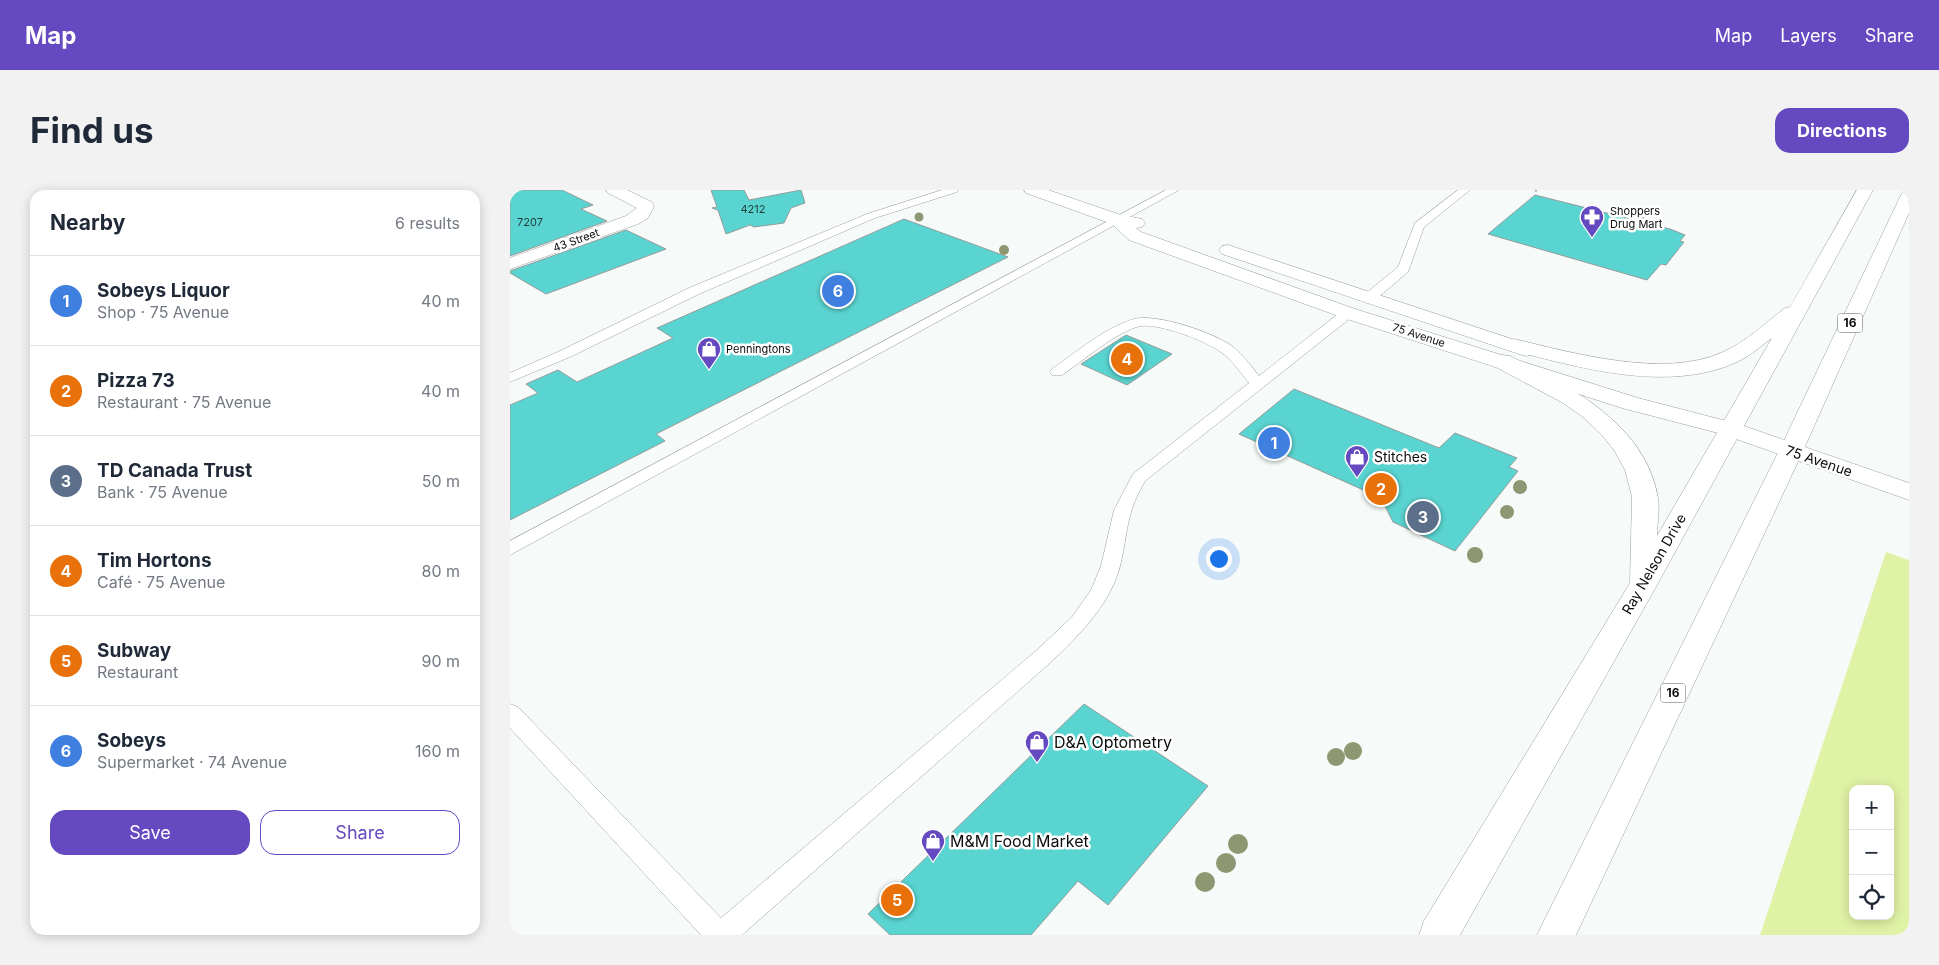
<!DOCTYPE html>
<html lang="en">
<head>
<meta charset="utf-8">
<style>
	:root { --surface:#fff; --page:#f2f2f3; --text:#1f2937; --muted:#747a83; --line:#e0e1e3; --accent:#6549c1 }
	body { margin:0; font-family:Inter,sans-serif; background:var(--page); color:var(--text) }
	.controls { position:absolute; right:15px; bottom:15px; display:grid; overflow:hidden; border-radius:10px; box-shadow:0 2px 12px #0003 }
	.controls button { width:45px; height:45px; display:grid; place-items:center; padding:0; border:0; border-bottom:1px solid var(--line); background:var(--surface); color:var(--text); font:25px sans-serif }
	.you { position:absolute; left:708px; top:368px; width:18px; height:18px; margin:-12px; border:4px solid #fff; border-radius:50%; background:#1a73e8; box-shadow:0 0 0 8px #1a73e833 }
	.badge { display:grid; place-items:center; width:32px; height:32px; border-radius:50%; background:var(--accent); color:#fff; font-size:16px; font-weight:700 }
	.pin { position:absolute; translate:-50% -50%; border:2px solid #fff; box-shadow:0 1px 5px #0006 }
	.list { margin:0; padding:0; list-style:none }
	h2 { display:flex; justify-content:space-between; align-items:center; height:65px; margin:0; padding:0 20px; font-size:21px }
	h2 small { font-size:16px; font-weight:400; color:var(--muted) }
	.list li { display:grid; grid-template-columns:32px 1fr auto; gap:15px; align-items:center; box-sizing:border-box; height:90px; padding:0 20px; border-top:1px solid var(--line) }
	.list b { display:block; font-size:19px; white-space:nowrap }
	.list p { margin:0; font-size:16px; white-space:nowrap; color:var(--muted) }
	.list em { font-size:16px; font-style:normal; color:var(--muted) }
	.actions { display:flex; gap:10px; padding:15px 20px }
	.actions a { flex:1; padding:11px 0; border:1px solid var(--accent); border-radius:15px; text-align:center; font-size:18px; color:var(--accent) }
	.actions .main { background:var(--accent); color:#fff }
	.icon { flex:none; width:28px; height:28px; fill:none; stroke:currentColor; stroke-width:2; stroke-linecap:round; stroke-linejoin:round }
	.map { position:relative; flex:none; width:1399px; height:745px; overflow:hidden; border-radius:15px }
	header { display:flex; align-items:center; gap:30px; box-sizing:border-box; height:70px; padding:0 25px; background:var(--accent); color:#fff }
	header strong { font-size:24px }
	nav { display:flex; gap:28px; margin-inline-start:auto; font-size:18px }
	.intro { display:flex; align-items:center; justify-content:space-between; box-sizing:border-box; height:120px; padding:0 30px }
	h1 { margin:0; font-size:35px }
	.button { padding:12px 22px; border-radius:15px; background:var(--accent); color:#fff; font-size:18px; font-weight:700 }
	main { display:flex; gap:30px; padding:0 30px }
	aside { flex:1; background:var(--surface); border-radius:15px; box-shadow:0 2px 12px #0003 }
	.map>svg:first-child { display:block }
	.green { fill:#e0f2a5; fill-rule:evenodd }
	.building { fill:#5ad4d0; stroke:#959b9b }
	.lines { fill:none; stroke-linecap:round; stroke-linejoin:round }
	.lane-casing { stroke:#9b9f9d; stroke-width:1 }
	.street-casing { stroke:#9b9f9d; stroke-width:1 }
	.secondary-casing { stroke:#9b9f9d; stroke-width:1 }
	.highway-casing { stroke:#9b9f9d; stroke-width:1 }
	.path { stroke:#a6aaa9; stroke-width:2; stroke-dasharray:2.5 2.5; stroke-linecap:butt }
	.lane { fill:#fff; fill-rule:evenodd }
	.street { fill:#fff; fill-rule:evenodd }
	.secondary { fill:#fff; fill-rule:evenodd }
	.highway { fill:#fff; fill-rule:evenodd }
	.tree { fill:#8f9672 }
	.labels { text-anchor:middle; stroke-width:5; stroke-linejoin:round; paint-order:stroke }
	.number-label { font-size:11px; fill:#1f3e3d }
	.far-poi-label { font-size:11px; fill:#0b0c0c; stroke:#fff; text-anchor:start }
	.far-street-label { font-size:11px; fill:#0b0c0c; stroke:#fff }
	.shield { fill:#fff; stroke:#545555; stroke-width:1 }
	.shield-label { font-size:12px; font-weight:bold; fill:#0b0c0c }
	.poi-label { font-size:14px; fill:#0b0c0c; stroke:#fff; text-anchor:start }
	.street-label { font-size:14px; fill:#0b0c0c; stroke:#fff }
	.near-poi-label { font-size:16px; fill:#0b0c0c; stroke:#fff; text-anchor:start }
</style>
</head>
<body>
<header>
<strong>Map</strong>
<nav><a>Map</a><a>Layers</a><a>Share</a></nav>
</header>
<div class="intro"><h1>Find us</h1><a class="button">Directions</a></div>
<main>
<aside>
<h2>Nearby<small>6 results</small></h2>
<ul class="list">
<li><span class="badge" style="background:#3f7fe0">1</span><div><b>Sobeys Liquor</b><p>Shop · 75 Avenue</p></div><em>40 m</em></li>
<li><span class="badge" style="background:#e8710a">2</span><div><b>Pizza 73</b><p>Restaurant · 75 Avenue</p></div><em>40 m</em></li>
<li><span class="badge" style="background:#5c6f8a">3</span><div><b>TD Canada Trust</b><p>Bank · 75 Avenue</p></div><em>50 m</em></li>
<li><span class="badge" style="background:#e8710a">4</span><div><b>Tim Hortons</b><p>Café · 75 Avenue</p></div><em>80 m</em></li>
<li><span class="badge" style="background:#e8710a">5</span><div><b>Subway</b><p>Restaurant</p></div><em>90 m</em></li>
<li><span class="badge" style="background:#3f7fe0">6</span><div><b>Sobeys</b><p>Supermarket · 74 Avenue</p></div><em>160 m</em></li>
</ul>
<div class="actions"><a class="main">Save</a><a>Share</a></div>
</aside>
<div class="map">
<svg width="1399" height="745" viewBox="0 0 1399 745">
	<rect width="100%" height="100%" fill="#f6fbf9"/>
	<path class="green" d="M1376,362L1399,370V745H1250ZM1343,599H1380V726H1343Z"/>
	<g class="building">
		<polygon points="0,0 52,0 83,15 71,19 97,31 0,66"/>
		<polygon points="201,0 234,0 239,10 291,0 295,13 281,18 274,33 244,37 240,35 216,44 208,20 202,18 207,17"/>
		<polygon points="1025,5 1160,39 1175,45 1170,51 1174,52 1156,75 1151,74 1137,90 978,44"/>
		<polygon points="394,29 498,67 146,244 155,251 0,330 0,215 28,203 16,194 48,180 67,192 163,148 147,138"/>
		<polygon points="116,40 156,59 36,104 0,83 0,81"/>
		<polygon points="616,145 662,164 617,195 571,174"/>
		<polygon points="784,199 929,258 945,243 1007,268 999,277 1008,281 945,361 883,332 871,308 729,244"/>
		<polygon points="574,514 698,596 598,715 568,691 521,745 380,745 358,724"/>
	</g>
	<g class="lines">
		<g class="lane-casing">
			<g id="lane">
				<polygon points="432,0 448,0 447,2 365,28 189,104 60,167 0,192 0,183 50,161 179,98 357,24"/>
				<polygon points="656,0 669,0 0,365 0,351"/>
				<polygon points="948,0 960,0 914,37 898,82 865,110 855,110 853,107 855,104 888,77 905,33"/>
				<path d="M838,119L843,120L845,123L843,126L635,291C630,300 625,309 622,319C615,340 615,362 608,383C596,419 568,446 541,472L232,745H191L0,538V514L8,517L211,728L527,460L562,427L581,400L591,376L604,320L623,284L739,193C731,183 722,170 711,162C696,151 649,133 631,136C608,140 572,172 552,185H542L540,182L542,179C568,161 594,138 624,129C646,123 706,143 723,157C733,165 741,176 749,186L833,120Z"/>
			</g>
		</g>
		<g class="street-casing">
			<polygon id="street" points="96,0 117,0 142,12 144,16 138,28 128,34 0,79 0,68 116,26 127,18 98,3"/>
		</g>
		<g class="secondary-casing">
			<g id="secondary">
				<polygon points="514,0 538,0 611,25 632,29 635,33 632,37 626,38 631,42 845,119 1128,208 1228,234 1399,293 1399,310 1212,244 1112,218 831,127 619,50 602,34 516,3"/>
				<polygon points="718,55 1023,156 1026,160 1023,164 1016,166 1009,164 712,64 709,60 712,56"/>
			</g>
		</g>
		<g class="highway-casing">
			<g id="highway">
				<path d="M1347,0H1363L1147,395L950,745H909L914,731L1120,393L1122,307L1115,280L1104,260L1091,244L1073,227L1053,213L984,176L981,171L984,166L992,165L1000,166C1060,197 1135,233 1148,308C1150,320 1147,334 1147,346L1262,148C1251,156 1240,166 1227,172C1157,204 1067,177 997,159L994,155L997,151L1004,149C1063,163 1155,189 1213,162C1236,152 1255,133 1275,118L1280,117Z"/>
				<polygon points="1399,0 1399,23 1293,261 1066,745 1027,745 1269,261 1391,5 1393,2"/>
			</g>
		</g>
		<g class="path">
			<polyline points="1025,1 1027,0"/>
			<polyline points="1132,29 1136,24"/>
		</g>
		<use href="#lane" class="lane"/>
		<use href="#street" class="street"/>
		<use href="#secondary" class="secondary"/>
		<use href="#highway" class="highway"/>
	</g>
	<g class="tree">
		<circle cx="409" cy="27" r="4.5"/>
		<circle cx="494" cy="60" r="5"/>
		<circle cx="1010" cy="297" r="7"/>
		<circle cx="997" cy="322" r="7"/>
		<circle cx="965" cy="365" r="8"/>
		<circle cx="843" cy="561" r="9"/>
		<circle cx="826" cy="567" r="9"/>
		<circle cx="728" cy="654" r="10"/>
		<circle cx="716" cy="673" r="10"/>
		<circle cx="695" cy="692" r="10"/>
	</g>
	<defs>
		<g id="pharmacy-pin" transform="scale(1.25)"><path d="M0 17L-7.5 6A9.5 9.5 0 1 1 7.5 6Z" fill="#6549c1" stroke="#fff"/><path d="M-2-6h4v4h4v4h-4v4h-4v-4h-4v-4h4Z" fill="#fff"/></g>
		<g id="shop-pin" transform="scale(1.25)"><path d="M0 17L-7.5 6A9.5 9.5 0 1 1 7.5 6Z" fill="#6549c1" stroke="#fff"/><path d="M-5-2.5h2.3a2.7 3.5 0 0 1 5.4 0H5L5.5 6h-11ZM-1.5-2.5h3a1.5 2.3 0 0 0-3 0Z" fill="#fff"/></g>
	</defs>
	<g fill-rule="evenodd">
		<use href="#pharmacy-pin" x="1082" y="27"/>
		<use href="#shop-pin" x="199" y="159"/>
		<use href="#shop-pin" x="847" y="267"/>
		<use href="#shop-pin" x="527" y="552"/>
		<use href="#shop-pin" x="423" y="651"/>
	</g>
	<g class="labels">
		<g class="number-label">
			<text x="243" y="23">4212</text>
			<text x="20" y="36">7207</text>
		</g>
		<g class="far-poi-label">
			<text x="1100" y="25">Shoppers<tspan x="1100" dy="13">Drug Mart</tspan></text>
			<text x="216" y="163">Penningtons</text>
		</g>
		<g class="far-street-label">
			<text transform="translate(66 50) rotate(-20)" y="4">43 Street</text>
			<text transform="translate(909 145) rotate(18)" y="4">75 Avenue</text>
		</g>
		<g class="shield">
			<rect x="1327.5" y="123.5" width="25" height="19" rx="4"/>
			<rect x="1150.5" y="493.5" width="25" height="19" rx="4"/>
		</g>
		<g class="shield-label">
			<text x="1340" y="137">16</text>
			<text x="1163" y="507">16</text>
		</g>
		<g class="poi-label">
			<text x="864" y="272">Stitches</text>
		</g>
		<g class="street-label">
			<text transform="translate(1309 271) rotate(19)" y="5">75 Avenue</text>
			<text transform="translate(1144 374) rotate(-60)" y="5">Ray Nelson Drive</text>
		</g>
		<g class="near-poi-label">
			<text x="544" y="558">D&amp;A Optometry</text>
			<text x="440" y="657">M&amp;M Food Market</text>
		</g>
	</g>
</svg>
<div class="controls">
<button>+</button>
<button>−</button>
<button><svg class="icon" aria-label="locate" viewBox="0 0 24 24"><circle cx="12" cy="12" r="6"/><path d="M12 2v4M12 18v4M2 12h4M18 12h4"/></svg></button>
</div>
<div class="you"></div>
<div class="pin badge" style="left:764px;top:253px;background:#3f7fe0">1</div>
<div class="pin badge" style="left:871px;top:299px;background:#e8710a">2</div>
<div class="pin badge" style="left:913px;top:327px;background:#5c6f8a">3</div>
<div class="pin badge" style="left:617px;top:169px;background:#e8710a">4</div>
<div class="pin badge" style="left:387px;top:710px;background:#e8710a">5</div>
<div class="pin badge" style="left:328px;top:101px;background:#3f7fe0">6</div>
</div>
</main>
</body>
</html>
